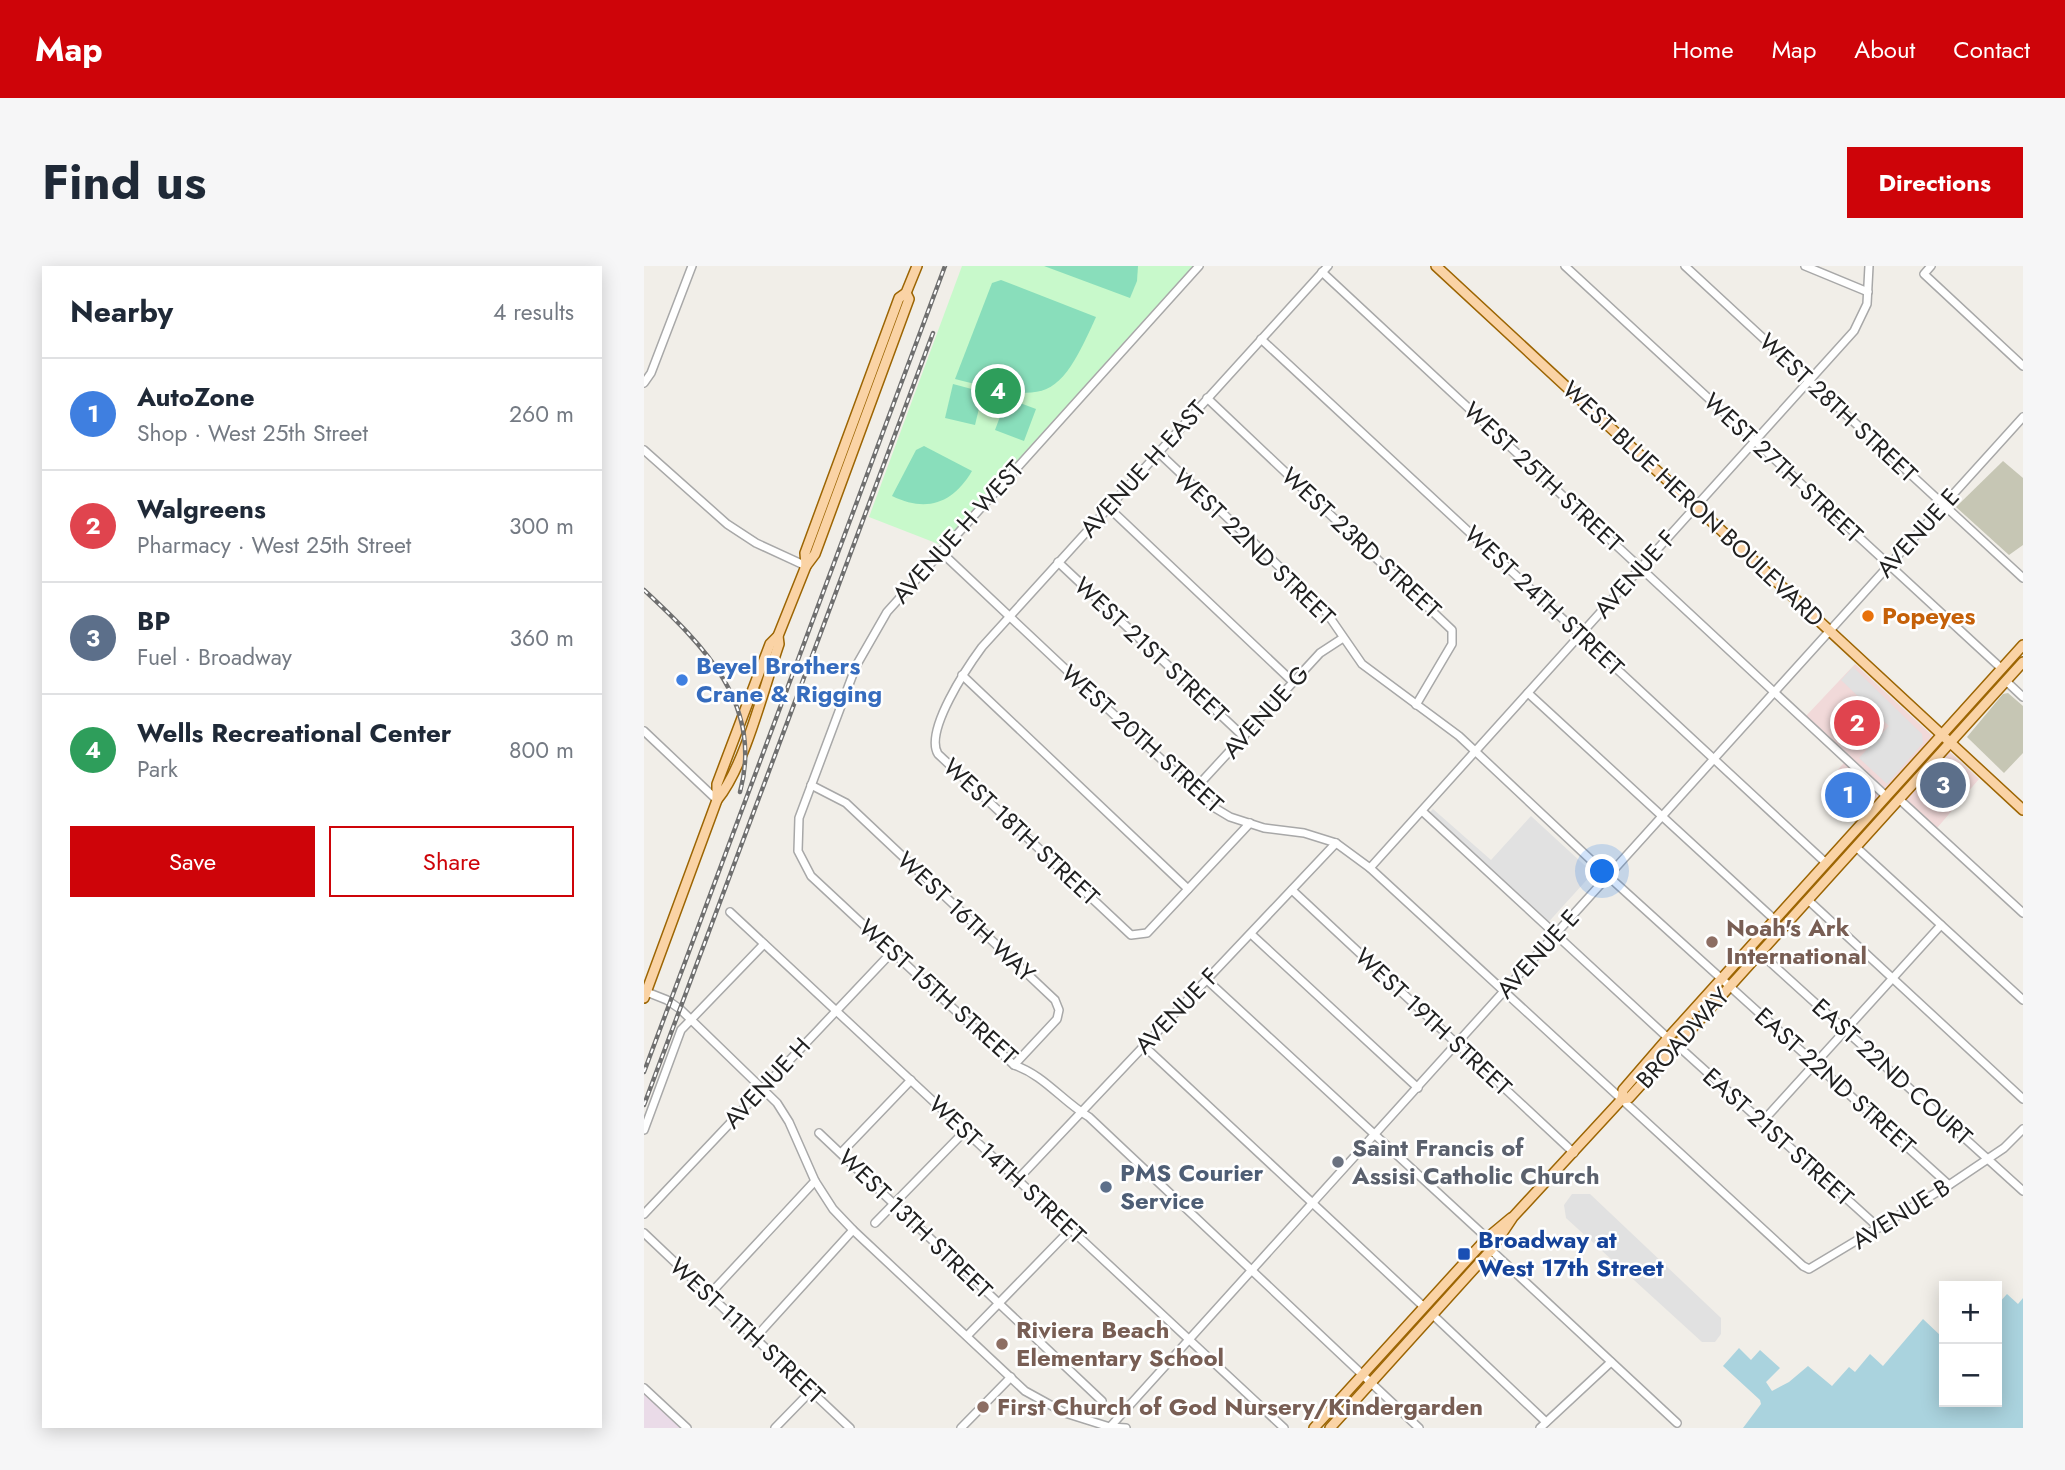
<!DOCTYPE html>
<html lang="en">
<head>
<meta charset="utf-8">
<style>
	:root { --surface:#fff; --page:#f6f6f7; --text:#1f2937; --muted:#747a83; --line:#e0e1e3; --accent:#ce0409 }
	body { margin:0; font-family:Jost,sans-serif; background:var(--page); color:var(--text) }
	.controls { position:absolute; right:21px; bottom:21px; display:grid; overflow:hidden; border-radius:0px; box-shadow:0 4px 18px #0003 }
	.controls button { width:63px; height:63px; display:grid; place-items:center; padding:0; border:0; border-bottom:2px solid var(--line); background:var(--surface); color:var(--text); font:35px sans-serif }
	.you { position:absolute; left:959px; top:606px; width:24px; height:24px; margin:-18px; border:5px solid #fff; border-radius:50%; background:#1a73e8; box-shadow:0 0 0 10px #1a73e833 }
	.badge { display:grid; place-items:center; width:46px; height:46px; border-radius:50%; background:var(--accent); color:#fff; font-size:23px; font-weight:700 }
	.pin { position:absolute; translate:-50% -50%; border:4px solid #fff; box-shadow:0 2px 7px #0006 }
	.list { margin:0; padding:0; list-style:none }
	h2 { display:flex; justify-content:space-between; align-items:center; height:91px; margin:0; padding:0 28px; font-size:30px }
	h2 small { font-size:23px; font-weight:400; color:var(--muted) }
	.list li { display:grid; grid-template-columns:46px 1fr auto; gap:21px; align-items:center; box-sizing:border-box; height:112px; padding:0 28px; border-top:2px solid var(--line) }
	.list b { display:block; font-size:26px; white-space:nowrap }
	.list p { margin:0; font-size:23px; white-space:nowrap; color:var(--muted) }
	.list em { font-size:23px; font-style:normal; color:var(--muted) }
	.actions { display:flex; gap:14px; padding:21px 28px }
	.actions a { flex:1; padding:16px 0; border:2px solid var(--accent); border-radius:0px; text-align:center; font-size:24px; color:var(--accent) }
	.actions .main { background:var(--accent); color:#fff }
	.map { position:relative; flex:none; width:1379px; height:1162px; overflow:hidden; border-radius:0px }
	header { display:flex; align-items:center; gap:42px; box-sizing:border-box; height:98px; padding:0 35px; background:var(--accent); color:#fff }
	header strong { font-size:33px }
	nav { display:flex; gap:38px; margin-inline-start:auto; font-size:24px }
	.intro { display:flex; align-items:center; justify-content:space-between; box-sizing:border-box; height:168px; padding:0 42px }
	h1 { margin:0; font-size:49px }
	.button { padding:18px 32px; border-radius:0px; background:var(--accent); color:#fff; font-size:24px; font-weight:700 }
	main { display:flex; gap:42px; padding:0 42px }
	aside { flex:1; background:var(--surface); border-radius:0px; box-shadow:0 4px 18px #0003 }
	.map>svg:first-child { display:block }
	.commercial { fill:#f1d9d9 }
	.industrial { fill:#eadbe8 }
	.construction { fill:#c6c6b4 }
	.park { fill:#c8f9cb }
	.pitch { fill:#89debb }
	.parking { fill:#e1e1e1 }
	.water { fill:#aad3de }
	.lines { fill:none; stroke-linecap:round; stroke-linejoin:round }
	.minor-casing { stroke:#a8a8a8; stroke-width:10 }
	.major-casing { stroke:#9c6503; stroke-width:12 }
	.minor { stroke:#fff; stroke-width:7 }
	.major { stroke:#fad3a5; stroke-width:9 }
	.rail-casing { stroke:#6f6f6f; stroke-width:4.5 }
	.rail { stroke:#fff; stroke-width:2; stroke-dasharray:5; stroke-linecap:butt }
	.food-dot { fill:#e8710a; stroke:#fff; stroke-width:2.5 }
	.shop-dot { fill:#3f7fe0; stroke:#fff; stroke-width:2.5 }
	.education-dot { fill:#8d6e63; stroke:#fff; stroke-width:2.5 }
	.worship-dot { fill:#6b7280; stroke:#fff; stroke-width:2.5 }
	.service-dot { fill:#5c6f8a; stroke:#fff; stroke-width:2.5 }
	.transit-dot { fill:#1a4fb4; stroke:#fff; stroke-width:2.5 }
	.labels { text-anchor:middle; stroke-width:5; stroke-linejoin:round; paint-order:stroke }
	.street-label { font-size:24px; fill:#212121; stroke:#fff }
	.food-label { font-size:24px; font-weight:bold; fill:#c56008; stroke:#fff; text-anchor:start }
	.shop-label { font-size:24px; font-weight:bold; fill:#366cbe; stroke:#fff; text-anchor:start }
	.education-label { font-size:24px; font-weight:bold; fill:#785e54; stroke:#fff; text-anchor:start }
	.worship-label { font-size:24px; font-weight:bold; fill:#5b616d; stroke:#fff; text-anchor:start }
	.service-label { font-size:24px; font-weight:bold; fill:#4e5e75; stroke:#fff; text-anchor:start }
	.transit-label { font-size:24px; font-weight:bold; fill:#164399; stroke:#fff; text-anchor:start }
</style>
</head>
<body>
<header>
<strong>Map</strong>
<nav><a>Home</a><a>Map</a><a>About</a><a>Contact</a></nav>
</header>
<div class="intro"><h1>Find us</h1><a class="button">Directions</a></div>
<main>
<aside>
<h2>Nearby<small>4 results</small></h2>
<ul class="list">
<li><span class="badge" style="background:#3f7fe0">1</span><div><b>AutoZone</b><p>Shop · West 25th Street</p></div><em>260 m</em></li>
<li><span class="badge" style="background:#e0444e">2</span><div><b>Walgreens</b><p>Pharmacy · West 25th Street</p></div><em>300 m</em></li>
<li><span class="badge" style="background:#5c6f8a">3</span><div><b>BP</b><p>Fuel · Broadway</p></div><em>360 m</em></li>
<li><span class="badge" style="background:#2e9e5b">4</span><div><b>Wells Recreational Center</b><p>Park</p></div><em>800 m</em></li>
</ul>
<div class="actions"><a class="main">Save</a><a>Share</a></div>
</aside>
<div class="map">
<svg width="1379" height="1162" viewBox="0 0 1379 1162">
	<rect width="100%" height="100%" fill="#f1eee8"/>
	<polygon class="commercial" points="1211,398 1335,513 1293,562 1245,519 1211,556 1176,524 1206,490 1162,450"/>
	<polygon class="industrial" points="0,1128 36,1162 0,1162"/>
	<g class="construction">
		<polygon points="1359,195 1379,212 1379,279 1365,289 1312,241"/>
		<polygon points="1364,427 1379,440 1379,487 1360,507 1323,471 1359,428"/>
	</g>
	<polygon class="park" points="318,0 549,0 297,279 225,251"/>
	<g class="pitch">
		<polygon points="400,0 494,0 493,15 486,32"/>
		<path d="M357,14L452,51C413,139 401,136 311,113L348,17Z"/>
		<polygon points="309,118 339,126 331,159 301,152"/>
		<polygon points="363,132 392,143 380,175 351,164"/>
		<path d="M280,180L328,205C309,237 283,247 248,230L272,184Z"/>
	</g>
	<g class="parking">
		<polygon points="1209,401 1278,468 1279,477 1243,518 1215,492 1245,460 1197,414"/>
		<polygon points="789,543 847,594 887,550 949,607 900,661 867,634 869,632 782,550"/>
		<polygon points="928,928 946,928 1077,1052 1077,1068 1071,1076 1058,1076 922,952 920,939"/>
	</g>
	<polygon class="water" points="1363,1028 1374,1038 1379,1032 1379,1162 1099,1162 1117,1138 1116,1134 1079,1100 1095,1082 1107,1094 1116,1084 1136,1102 1122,1116 1128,1125 1145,1116 1164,1100 1188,1120 1205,1101 1211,1106 1226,1088 1239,1100 1279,1053 1297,1070 1300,1068 1300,1136 1353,1136 1353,1039"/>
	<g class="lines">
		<g class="minor-casing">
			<g id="minor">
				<path d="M555,0L243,346L212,400L155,552L154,585L167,610L370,799C400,809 418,835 445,851L775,1162"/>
				<polyline points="921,0 1358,403"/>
				<polyline points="1041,0 1379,312"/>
				<polyline points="1161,0 1224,26"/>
				<polyline points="1287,0 1280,8 1379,100"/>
				<polyline points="678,6 1242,530"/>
				<polyline points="617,73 1182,597"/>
				<polyline points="0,117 7,107 48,0"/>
				<polyline points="563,132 808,364 808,378 772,439"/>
				<polyline points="0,184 83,258 112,277 162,300"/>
				<polyline points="514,186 680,343 718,398 815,470 964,610 1305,919"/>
				<polyline points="464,241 649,416"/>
				<polyline points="296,285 566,539 586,551 620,562 660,567 692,577 726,602 1159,1000 1165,1003 1305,919 1360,882 1379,863"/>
				<polyline points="414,296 600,471"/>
				<polyline points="318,409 544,623"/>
				<polyline points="1362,415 1379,431"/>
				<polyline points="884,427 1131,654"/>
				<polyline points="0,465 73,534"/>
				<polyline points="167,519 202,537 411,734 415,744 413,753 370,799"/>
				<polyline points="549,525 676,387 699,372"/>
				<polyline points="1255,533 1379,647"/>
				<polyline points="778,545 1024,772"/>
				<path d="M606,557L503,667L487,669L294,488C280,465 324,400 338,381L684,0"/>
				<polyline points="1212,581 1379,734"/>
				<polyline points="726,602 1210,65 1223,38 1225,0"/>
				<polyline points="648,624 930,887"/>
				<polyline points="1164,634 1379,833"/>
				<polyline points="86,646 640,1162"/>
				<polyline points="607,668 774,822"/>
				<polyline points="1116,687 1379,925"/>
				<polyline points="563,714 843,972"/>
				<polyline points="0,725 23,734 36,743 133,837 145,856 171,915 189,943 209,964 381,1125 421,1147 469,1162"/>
				<polyline points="1033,779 1235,962"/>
				<polyline points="500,780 780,1041"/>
				<polyline points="1118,856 1297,659"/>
				<polyline points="0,864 37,764 120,678"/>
				<polyline points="175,867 458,1135"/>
				<polyline points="197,887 267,814"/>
				<polyline points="374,913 692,577"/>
				<polyline points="0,948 248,686"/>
				<polyline points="231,957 321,865"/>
				<polyline points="0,967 206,1162"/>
				<polyline points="847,984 1033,1157"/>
				<polyline points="65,1029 171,915"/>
				<polyline points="789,1049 902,1156"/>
				<polyline points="323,1070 427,963"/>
				<polyline points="111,1072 209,964"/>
				<polyline points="0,1122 43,1162"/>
				<polyline points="467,1161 482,1162"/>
				<polyline points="131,1162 167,1125"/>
				<polyline points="317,1162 367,1111"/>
				<polyline points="465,1162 1379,151"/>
				<polyline points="896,1162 967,1096"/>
			</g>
		</g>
		<g class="major-casing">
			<g id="major">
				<polyline points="792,0 1379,544"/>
				<polyline points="162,300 161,287 255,32 262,27 273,0"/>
				<polyline points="73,534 73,518 126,378 134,370"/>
				<path d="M0,732L73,534C101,500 120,421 135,378L134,370L162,300L171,288L265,33L262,27"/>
				<polyline points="978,833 979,824 1024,772 1379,379"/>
				<polyline points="670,1162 843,972 867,952"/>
				<polyline points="686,1162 847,984 869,951 978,833 985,832 1379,396"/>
			</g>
		</g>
		<use href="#minor" class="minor"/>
		<use href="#major" class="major"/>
		<g class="rail-casing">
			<g id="rail">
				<path d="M0,324C59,379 120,438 96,526"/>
				<polyline points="0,806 301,0"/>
				<polyline points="0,839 289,67"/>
			</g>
		</g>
		<use href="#rail" class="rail"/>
	</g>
	<circle class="food-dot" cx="1224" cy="350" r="7"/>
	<circle class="shop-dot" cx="38" cy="414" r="7"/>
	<g class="education-dot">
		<circle cx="1068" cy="676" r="7"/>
		<circle cx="358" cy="1078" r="7"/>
		<circle cx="339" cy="1141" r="7"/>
	</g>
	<circle class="worship-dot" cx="694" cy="896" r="7"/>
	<circle class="service-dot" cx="462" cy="921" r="7"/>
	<rect class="transit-dot" x="813" y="981" width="14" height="14" rx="3.5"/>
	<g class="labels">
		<g class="street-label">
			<text transform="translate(1194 142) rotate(43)" y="8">WEST 28TH STREET</text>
			<text transform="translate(1139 202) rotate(43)" y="8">WEST 27TH STREET</text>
			<text transform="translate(499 203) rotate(-48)" y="8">AVENUE H EAST</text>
			<text transform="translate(899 211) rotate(43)" y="8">WEST 25TH STREET</text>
			<text transform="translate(1049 238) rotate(43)" y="8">WEST BLUE HERON BOULEVARD</text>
			<text transform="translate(314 266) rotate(-48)" y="8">AVENUE H WEST</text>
			<text transform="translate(1274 267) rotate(-48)" y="8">AVENUE E</text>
			<text transform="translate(717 277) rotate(43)" y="8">WEST 23RD STREET</text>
			<text transform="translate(610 281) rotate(44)" y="8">WEST 22ND STREET</text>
			<text transform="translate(991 308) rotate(-48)" y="8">AVENUE F</text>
			<text transform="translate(900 335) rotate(43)" y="8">WEST 24TH STREET</text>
			<text transform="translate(507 384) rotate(43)" y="8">WEST 21ST STREET</text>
			<text transform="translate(622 446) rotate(-48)" y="8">AVENUE G</text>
			<text transform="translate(498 473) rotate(42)" y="8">WEST 20TH STREET</text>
			<text transform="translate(377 566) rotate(43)" y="8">WEST 18TH STREET</text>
			<text transform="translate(322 651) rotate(43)" y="8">WEST 16TH WAY</text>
			<text transform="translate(894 688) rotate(-48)" y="8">AVENUE E</text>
			<text transform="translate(294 726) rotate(42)" y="8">WEST 15TH STREET</text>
			<text transform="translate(533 745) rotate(-46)" y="8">AVENUE F</text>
			<text transform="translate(789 756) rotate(43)" y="8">WEST 19TH STREET</text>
			<text transform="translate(1039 772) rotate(-48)" y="8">BROADWAY</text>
			<text transform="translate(1248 806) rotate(42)" y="8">EAST 22ND COURT</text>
			<text transform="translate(1191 815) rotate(42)" y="8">EAST 22ND STREET</text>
			<text transform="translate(123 817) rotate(-47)" y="8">AVENUE H</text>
			<text transform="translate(1134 871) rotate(42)" y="8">EAST 21ST STREET</text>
			<text transform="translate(363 904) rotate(43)" y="8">WEST 14TH STREET</text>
			<text transform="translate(1257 948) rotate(-32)" y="8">AVENUE B</text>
			<text transform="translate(271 958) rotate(44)" y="8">WEST 13TH STREET</text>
			<text transform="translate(103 1065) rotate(43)" y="8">WEST 11TH STREET</text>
		</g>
		<g class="food-label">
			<text x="1238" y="358">Popeyes</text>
		</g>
		<g class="shop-label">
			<text x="52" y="408">Beyel Brothers<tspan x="52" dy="28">Crane &amp; Rigging</tspan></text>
		</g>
		<g class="education-label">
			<text x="1082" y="670">Noah's Ark<tspan x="1082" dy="28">International</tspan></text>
			<text x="372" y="1072">Riviera Beach<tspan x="372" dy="28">Elementary School</tspan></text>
			<text x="353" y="1149">First Church of God Nursery/Kindergarden</text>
		</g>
		<g class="worship-label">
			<text x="708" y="890">Saint Francis of<tspan x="708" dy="28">Assisi Catholic Church</tspan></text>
		</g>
		<g class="service-label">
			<text x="476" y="915">PMS Courier<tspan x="476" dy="28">Service</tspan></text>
		</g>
		<g class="transit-label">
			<text x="834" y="982">Broadway at<tspan x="834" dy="28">West 17th Street</tspan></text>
		</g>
	</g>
</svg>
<div class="controls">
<button>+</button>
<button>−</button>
</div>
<div class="you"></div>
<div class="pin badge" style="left:1204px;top:529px;background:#3f7fe0">1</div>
<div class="pin badge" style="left:1213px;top:457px;background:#e0444e">2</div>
<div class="pin badge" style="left:1299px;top:519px;background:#5c6f8a">3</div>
<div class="pin badge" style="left:354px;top:125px;background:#2e9e5b">4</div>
</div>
</main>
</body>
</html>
